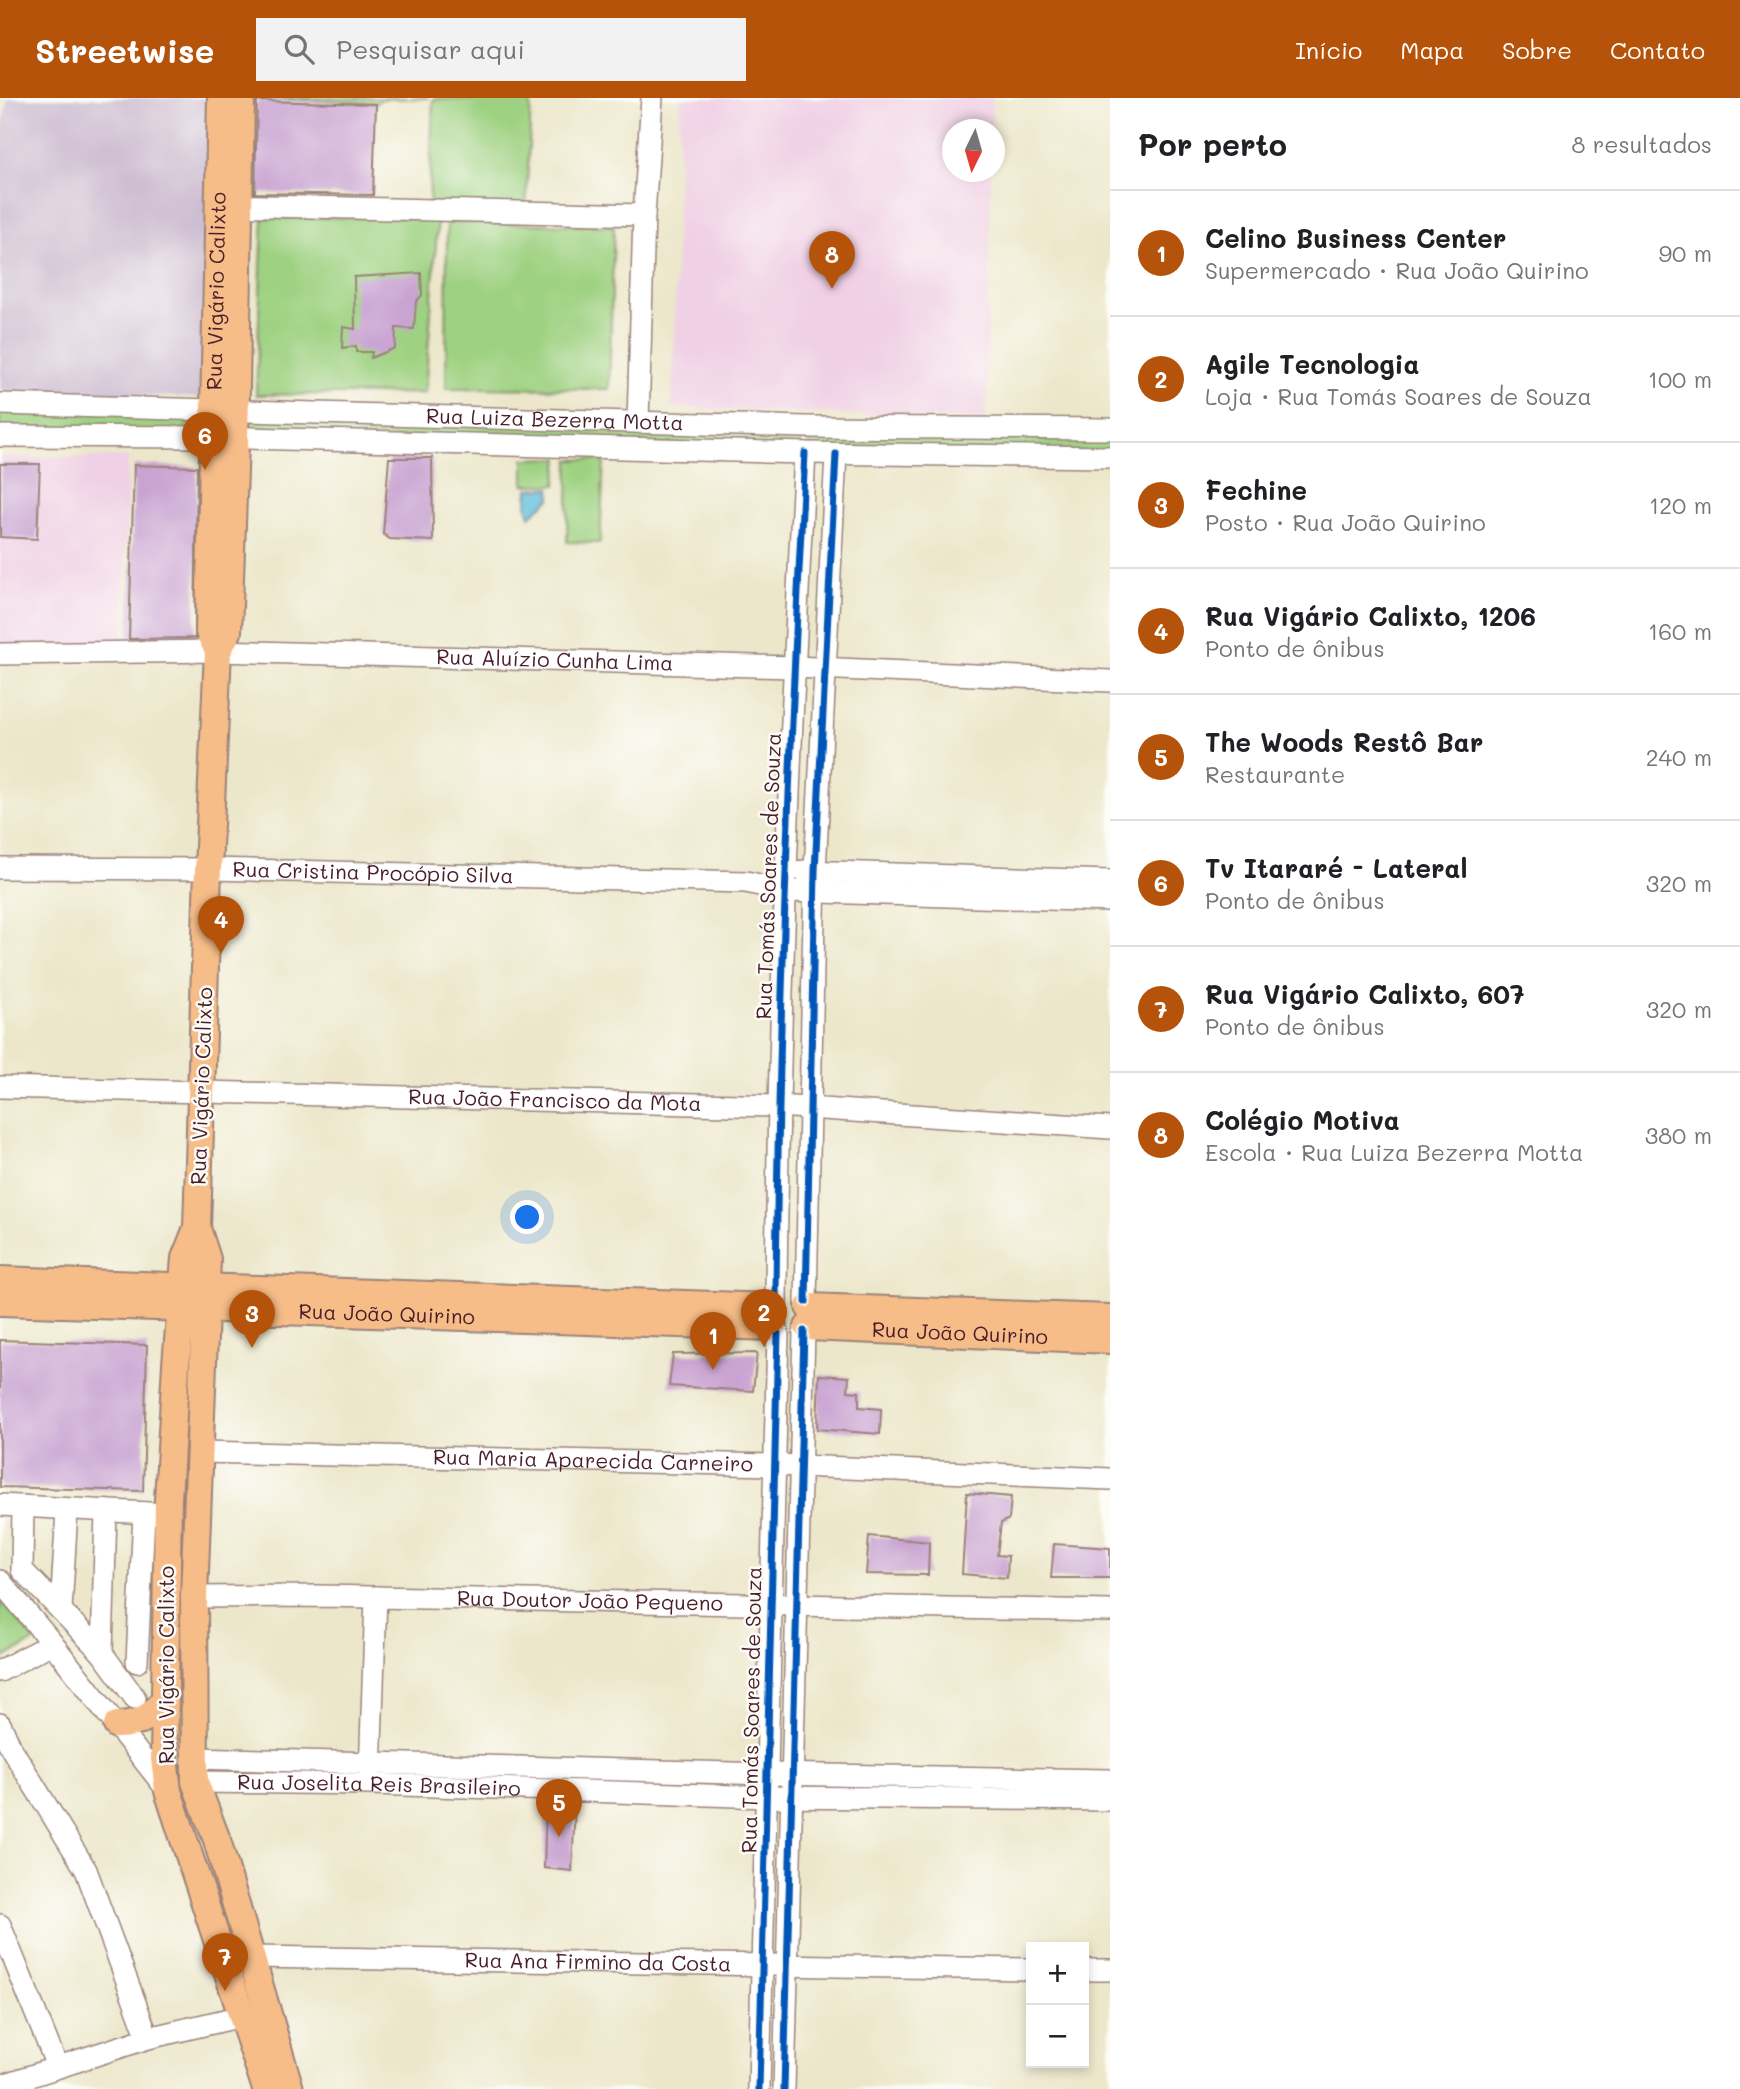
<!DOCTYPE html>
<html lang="pt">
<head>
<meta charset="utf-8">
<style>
	:root { --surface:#fff; --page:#f2f2f2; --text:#202124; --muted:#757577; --line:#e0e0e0; --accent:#b45309 }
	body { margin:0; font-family:Mali,sans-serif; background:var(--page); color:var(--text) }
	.controls { position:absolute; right:21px; bottom:21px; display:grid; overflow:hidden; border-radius:0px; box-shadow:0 4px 10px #0003 }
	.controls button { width:63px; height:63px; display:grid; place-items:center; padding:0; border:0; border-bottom:2px solid var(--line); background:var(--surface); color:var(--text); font:35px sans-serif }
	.compass { position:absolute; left:942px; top:21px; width:63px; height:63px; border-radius:50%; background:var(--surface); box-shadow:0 4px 10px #0003; rotate:185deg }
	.you { position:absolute; left:528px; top:1120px; width:24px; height:24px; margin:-18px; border:5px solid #fff; border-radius:50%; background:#1a73e8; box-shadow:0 0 0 10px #1a73e833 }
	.badge { display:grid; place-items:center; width:46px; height:46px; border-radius:50%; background:var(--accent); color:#fff; font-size:23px; font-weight:700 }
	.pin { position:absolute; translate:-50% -58px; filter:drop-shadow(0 2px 4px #0008) }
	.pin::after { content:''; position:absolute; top:37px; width:24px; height:21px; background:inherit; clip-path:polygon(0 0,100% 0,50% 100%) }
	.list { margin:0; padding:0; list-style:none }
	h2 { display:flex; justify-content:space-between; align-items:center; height:91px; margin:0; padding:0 28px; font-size:30px }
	h2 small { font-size:23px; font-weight:400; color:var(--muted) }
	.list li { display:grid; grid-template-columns:46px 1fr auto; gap:21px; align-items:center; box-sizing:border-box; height:126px; padding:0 28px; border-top:2px solid var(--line) }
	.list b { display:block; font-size:26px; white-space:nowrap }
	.list p { margin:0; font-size:23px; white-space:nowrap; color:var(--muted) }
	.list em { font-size:23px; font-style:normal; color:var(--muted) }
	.icon { flex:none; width:38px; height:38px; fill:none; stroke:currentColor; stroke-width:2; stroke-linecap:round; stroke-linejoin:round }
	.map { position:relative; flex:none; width:1110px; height:1991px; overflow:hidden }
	header { display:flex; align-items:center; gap:42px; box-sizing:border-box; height:98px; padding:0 35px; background:var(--accent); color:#fff }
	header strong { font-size:33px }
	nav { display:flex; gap:38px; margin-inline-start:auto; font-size:24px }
	.search { width:490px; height:63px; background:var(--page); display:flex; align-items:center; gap:18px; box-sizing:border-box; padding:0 24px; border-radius:0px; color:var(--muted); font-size:26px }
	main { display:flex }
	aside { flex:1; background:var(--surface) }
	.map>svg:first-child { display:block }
	.built { fill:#f0d0e5 }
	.industrial { fill:#cebed2 }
	.green { fill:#9ed181; stroke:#747856; stroke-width:2 }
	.water { fill:#5bbbd9; stroke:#526d82; stroke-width:2 }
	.building { fill:#c9a3d2 }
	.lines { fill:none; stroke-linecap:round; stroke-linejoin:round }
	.minor-casing { stroke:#9b837a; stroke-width:24 }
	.major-casing { stroke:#9b837a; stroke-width:30 }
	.minor { stroke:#fff; stroke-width:21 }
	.major { stroke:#f7bd88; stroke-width:26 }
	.cycleway-casing { stroke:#fdfcf7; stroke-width:11 }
	.cycleway { stroke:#0057b8; stroke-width:7 }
	.labels { text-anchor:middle; stroke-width:5; stroke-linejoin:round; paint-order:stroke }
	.street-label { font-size:21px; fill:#4a1f2b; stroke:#fdfcf7 }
</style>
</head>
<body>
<header>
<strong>Streetwise</strong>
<div class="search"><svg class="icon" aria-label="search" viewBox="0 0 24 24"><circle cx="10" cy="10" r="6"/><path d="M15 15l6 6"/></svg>Pesquisar aqui</div>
<nav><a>Início</a><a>Mapa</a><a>Sobre</a><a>Contato</a></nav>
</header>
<main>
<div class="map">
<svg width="1110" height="1991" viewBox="0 0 1110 1991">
	<rect width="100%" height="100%" fill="#fdfcf7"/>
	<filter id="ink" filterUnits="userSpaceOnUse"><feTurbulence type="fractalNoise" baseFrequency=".0143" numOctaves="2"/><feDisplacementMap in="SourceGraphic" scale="14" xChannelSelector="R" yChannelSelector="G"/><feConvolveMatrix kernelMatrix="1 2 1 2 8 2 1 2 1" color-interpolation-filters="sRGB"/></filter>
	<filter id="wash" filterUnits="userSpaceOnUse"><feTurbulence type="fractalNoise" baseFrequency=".00686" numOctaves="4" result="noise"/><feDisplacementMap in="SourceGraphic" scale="28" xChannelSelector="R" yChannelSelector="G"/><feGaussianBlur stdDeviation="1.57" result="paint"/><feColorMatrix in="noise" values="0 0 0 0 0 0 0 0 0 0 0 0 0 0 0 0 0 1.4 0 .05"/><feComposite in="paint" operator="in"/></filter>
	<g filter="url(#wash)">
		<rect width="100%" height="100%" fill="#ece7ca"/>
		<g class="built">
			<polygon points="680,0 992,0 991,31 953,32 953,74 991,74 986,322 672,309"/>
			<polygon points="0,359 128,359 123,544 0,549"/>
		</g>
		<polygon class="industrial" points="8,0 216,0 204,300 0,292 0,42"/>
		<g class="green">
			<polygon points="253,0 429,0 382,1 377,5"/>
			<polygon points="433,1 531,3 526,109 429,107"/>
			<polygon points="438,119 425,295 256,297 263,120"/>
			<polygon points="447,124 614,128 609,291 446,290"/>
			<polygon points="0,311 209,316 208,335 0,334"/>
			<polygon points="241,318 802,333 800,351 240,336"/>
			<polygon points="809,333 1110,336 1110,355 810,351"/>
			<polygon points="559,360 556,387 524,387 524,361"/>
			<polygon points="604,361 600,445 567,444 569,362"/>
			<polygon points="0,1501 35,1543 0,1562"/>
		</g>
		<polygon class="water" points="550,390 551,400 530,418 527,409 528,391"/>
		<g id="blocks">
			<g class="building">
				<polygon points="257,3 376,6 373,97 255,95"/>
				<polygon points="421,175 422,197 416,204 414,231 396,230 395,250 371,260 372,254 356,254 356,248 342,250 343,229 355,231 354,179"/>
				<polygon points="389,360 432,360 433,443 390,441 383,436"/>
				<polygon points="0,366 40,366 37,441 0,439"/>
				<polygon points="134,367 197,369 195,540 129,541"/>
				<polygon points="0,1242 147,1247 143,1393 0,1389"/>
				<polygon points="757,1255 753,1293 669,1288 673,1256"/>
				<polygon points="819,1277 849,1279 848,1293 859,1294 859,1309 881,1311 880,1336 817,1331"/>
				<polygon points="967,1395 1011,1399 1009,1421 1001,1425 997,1457 1008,1458 1007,1480 962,1476"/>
				<polygon points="869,1438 929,1444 928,1477 866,1476"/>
				<polygon points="1054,1446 1110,1450 1110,1480 1051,1480"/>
				<polygon points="546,1705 575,1706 572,1773 544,1770"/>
			</g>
		</g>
	</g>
	<g filter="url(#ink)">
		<use href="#blocks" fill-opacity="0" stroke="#9b837a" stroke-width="2"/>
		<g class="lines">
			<g class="minor-casing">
				<g id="minor">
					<polyline points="223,107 644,117"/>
					<path id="s1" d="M0,306L806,329L1110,331"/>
					<polyline points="638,324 644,117 652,0"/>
					<polyline points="0,338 213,339 805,355 1110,359"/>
					<path id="s2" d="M0,556L218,553L794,569L1110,583"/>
					<path id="s3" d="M0,770L208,771L746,784L787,793L1110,803"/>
					<polyline points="803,773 1110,783"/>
					<path id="s4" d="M0,989L777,1008L1110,1030"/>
					<path d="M776,1203C778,920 790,638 805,355"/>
					<polyline points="806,1204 815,773 836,356"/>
					<path id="s5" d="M201,1354L776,1367L1110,1381"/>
					<polyline points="0,1407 168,1416"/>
					<polyline points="23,1408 22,1472 102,1555 135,1600"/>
					<polyline points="0,1483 52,1545 168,1693"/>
					<path id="s6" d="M194,1499L320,1498L1110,1513"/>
					<polyline points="61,1512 67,1412"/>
					<polyline points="102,1555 106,1413"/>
					<polyline points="137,1564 144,1415"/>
					<polyline points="0,1573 52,1545"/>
					<polyline points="0,1626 11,1650 86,1772 148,1940"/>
					<polyline points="195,1660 768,1676 1110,1682"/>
					<polyline points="370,1675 376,1499"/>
					<path id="s7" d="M195,1684L371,1686L768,1699L1110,1702"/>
					<polyline points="0,1827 57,1968"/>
					<path id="s8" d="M250,1859L1031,1871"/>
					<polyline points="1084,1872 1110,1872"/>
					<polyline points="0,1988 148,1940 242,1918"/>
					<polyline points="759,1991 778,1235"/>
					<polyline points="784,1991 804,1233"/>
				</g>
			</g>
			<g class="major-casing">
				<g id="major">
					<polyline points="241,0 235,346 228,534 218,553 208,771 197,1130 207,1161 194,1499 195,1684 217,1742 290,1991"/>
					<path id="s9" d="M218,553L209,534L221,0"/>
					<polyline points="197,1130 185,1160 176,1266 168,1401 164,1660 168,1693 266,1991"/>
					<polyline points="0,1182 772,1209"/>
					<path id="s10" d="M0,1204L773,1229"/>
					<polyline points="809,1209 1110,1220"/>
					<path id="s11" d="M808,1229L1110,1242"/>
					<path d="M117,1627C139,1627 151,1619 164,1602"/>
				</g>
			</g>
			<use href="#minor" class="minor"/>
			<use href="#major" class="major"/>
			<g class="cycleway-casing">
				<g id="cycleway">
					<path d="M776,1203C778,920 790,638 805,355"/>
					<polyline points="806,1204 815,773 836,356"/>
					<polyline points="759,1991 778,1235"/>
					<polyline points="784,1991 804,1233"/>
				</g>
			</g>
			<use href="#cycleway" class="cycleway"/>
		</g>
	</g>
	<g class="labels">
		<g class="street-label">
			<text dy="7" stroke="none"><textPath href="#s9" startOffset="362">Rua Vigário Calixto</textPath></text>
			<text dy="7" stroke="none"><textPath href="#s1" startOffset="555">Rua Luiza Bezerra Motta</textPath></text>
			<text dy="7" stroke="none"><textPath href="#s2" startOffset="555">Rua Aluízio Cunha Lima</textPath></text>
			<text dy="7" stroke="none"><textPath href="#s3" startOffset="373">Rua Cristina Procópio Silva</textPath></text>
			<text transform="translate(769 778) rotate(-88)" y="7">Rua Tomás Soares de Souza</text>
			<text transform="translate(202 988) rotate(-88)" y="7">Rua Vigário Calixto</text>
			<text dy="7" stroke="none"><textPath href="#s4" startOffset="555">Rua João Francisco da Mota</textPath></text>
			<text dy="7" stroke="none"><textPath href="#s10" startOffset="387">Rua João Quirino</textPath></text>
			<text dy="7" stroke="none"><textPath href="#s11" startOffset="152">Rua João Quirino</textPath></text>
			<text dy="7" stroke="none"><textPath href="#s5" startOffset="392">Rua Maria Aparecida Carneiro</textPath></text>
			<text dy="7" stroke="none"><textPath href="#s6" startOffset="396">Rua Doutor João Pequeno</textPath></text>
			<text transform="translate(167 1567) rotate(-90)" y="7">Rua Vigário Calixto</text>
			<text transform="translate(752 1612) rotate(-89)" y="7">Rua Tomás Soares de Souza</text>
			<text dy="7" stroke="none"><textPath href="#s7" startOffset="184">Rua Joselita Reis Brasileiro</textPath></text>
			<text dy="7" stroke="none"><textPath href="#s8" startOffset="348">Rua Ana Firmino da Costa</textPath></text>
		</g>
	</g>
</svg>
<div class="controls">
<button>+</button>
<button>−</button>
</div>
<svg class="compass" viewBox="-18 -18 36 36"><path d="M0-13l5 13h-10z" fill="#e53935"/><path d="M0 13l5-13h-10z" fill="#757577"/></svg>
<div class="you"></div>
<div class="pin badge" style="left:713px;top:1272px">1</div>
<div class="pin badge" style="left:764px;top:1249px">2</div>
<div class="pin badge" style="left:252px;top:1250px">3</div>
<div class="pin badge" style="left:221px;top:856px">4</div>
<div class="pin badge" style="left:559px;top:1739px">5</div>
<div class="pin badge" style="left:205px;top:372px">6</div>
<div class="pin badge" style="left:225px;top:1893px">7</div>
<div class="pin badge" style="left:832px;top:191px">8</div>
</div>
<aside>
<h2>Por perto<small>8 resultados</small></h2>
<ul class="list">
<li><span class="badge">1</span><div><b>Celino Business Center</b><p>Supermercado · Rua João Quirino</p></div><em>90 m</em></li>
<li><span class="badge">2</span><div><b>Agile Tecnologia</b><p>Loja · Rua Tomás Soares de Souza</p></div><em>100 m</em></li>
<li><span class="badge">3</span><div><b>Fechine</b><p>Posto · Rua João Quirino</p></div><em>120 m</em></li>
<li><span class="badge">4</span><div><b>Rua Vigário Calixto, 1206</b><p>Ponto de ônibus</p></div><em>160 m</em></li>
<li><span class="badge">5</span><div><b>The Woods Restô Bar</b><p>Restaurante</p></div><em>240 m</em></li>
<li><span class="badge">6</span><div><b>Tv Itararé - Lateral</b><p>Ponto de ônibus</p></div><em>320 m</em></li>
<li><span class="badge">7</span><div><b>Rua Vigário Calixto, 607</b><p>Ponto de ônibus</p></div><em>320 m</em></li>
<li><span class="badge">8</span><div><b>Colégio Motiva</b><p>Escola · Rua Luiza Bezerra Motta</p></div><em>380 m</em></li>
</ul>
</aside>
</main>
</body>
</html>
